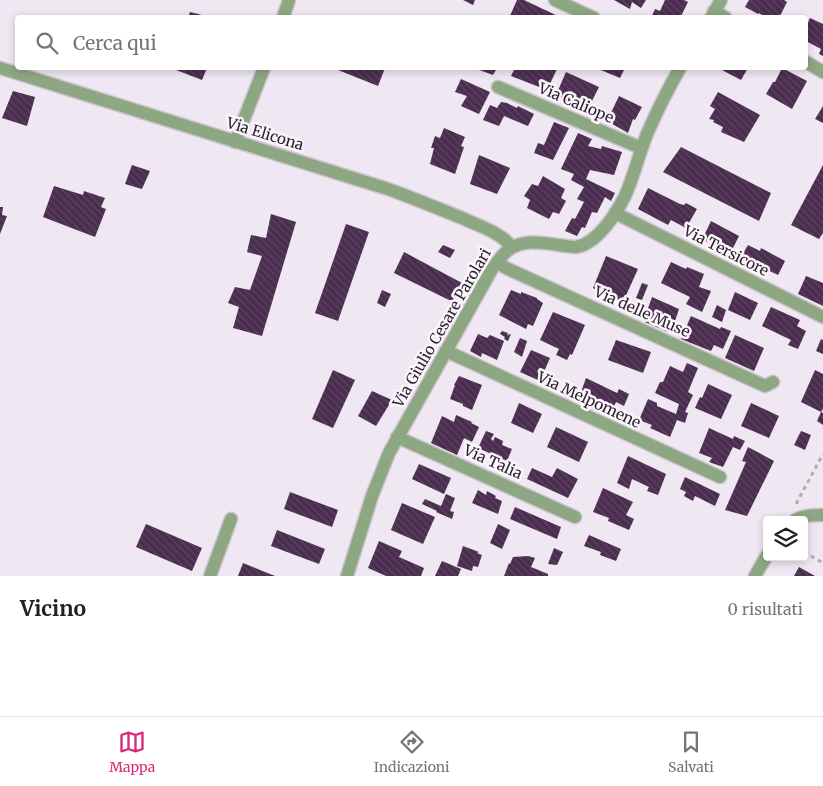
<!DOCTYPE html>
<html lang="it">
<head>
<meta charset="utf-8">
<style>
	:root { --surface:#fff; --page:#f6f6f6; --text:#202124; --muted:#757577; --line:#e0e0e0; --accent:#db2777 }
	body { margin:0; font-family:Merriweather,serif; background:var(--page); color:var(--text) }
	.controls { position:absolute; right:15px; bottom:15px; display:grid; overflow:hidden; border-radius:5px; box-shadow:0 2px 8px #0003 }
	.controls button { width:45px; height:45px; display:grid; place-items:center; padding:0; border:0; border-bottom:1px solid var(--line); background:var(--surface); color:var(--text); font:25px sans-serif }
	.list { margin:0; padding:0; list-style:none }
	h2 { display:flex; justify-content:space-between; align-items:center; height:65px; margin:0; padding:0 20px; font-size:21px }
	h2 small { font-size:16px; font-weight:400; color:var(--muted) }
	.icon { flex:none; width:28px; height:28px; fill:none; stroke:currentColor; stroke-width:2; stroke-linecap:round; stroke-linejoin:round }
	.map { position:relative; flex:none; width:823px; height:576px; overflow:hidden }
	.search { position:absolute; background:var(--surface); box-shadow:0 2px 8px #0003; left:15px; right:15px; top:15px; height:55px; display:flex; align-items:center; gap:12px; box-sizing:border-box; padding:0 18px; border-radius:5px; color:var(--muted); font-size:19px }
	.sheet { height:140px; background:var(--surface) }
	nav { display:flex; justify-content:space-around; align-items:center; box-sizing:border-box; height:70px; border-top:1px solid var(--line); background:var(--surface); font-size:14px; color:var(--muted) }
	nav a { display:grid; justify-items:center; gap:2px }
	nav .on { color:var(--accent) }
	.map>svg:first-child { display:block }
	.building { fill:url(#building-back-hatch) }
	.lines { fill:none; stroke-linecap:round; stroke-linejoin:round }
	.minor-casing { stroke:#cbc4cd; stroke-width:15 }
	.path { stroke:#b2abb3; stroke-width:3; stroke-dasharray:4 4; stroke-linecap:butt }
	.minor { stroke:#8da783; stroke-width:12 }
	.labels { text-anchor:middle; stroke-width:5; stroke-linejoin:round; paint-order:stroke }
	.street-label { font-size:15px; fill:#292629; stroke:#fdf5fe }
</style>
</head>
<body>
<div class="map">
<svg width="823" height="576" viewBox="0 0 823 576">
	<defs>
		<pattern id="building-back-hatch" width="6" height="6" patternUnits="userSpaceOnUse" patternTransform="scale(1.25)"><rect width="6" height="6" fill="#4b2d50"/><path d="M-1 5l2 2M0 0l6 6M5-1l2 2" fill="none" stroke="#5c4361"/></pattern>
	</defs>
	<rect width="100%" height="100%" fill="#efe7f1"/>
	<g class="building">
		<polygon points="463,0 475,0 473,5"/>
		<polygon points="517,0 524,0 562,18 509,18"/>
		<polygon points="614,0 646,0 641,8 632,2 630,9"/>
		<polygon points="665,0 684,0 688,2 680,18 651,18 655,9 660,11"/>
		<polygon points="749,0 784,0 787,2 779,18 767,18 759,13 758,14 745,7"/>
		<polygon points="190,12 210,17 210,18 188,18"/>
		<polygon points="810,18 823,24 823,56 819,54 821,49 806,41 806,27"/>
		<polygon points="171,68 207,68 202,80"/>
		<polygon points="333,68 385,68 378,86"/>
		<polygon points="474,68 497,68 493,75"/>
		<polygon points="515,68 555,68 557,69 547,90 511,76"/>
		<polygon points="596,68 625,68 620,78"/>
		<polygon points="718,68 748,68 741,80"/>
		<polygon points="782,68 807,81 792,109 766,94 773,82 775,82"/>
		<polygon points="566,72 599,87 587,111 556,95"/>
		<polygon points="461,79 490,92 479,114 461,106 467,96 455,92"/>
		<polygon points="13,91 35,97 27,126 2,118"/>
		<polygon points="718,92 760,115 744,142 721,132 723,127 713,122 714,120 709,119 715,109 710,106"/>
		<polygon points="619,96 642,107 635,120 633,119 628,133 607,121"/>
		<polygon points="501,102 507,103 517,108 518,106 534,114 528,126 504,116 499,126 483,120 490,105 497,108"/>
		<polygon points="823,106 823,123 815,119"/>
		<polygon points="554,122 569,128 553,160 534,153 538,143 544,145"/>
		<polygon points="444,128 465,137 461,146 464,147 455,174 430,164 434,148 431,148 435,136 440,138"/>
		<polygon points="578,133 592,139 588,146 601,149 602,146 622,152 614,175 590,170 586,179 615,193 611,201 605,197 597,213 592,212 585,228 582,227 577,236 565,231 572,218 575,219 584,202 577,199 584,187 571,180 574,174 561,169"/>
		<polygon points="681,147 771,193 759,221 663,172"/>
		<polygon points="479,155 510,168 497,194 470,184"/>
		<polygon points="132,165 150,171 142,189 125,184"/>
		<polygon points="823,165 823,233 819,239 791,225"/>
		<polygon points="543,176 565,189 561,198 566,201 559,214 553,212 549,219 527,208 530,200 524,196 532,184 538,186"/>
		<polygon points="54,186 83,195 84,191 105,198 101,207 106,209 95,237 43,217"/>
		<polygon points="648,188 680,204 684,205 686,203 697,209 686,228 671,220 668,225 638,209"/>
		<polygon points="0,207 3,207 2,215 7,216 0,234"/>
		<polygon points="271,214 296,222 262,336 233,328 239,307 228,303 235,287 250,290 262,256 247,252 251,235 266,238"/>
		<polygon points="711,221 739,236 728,258 714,250 716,245 702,240"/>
		<polygon points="346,224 369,232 338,321 315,313"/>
		<polygon points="443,245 455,250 450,258 438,252"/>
		<polygon points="748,245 760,251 761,248 785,261 778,275 741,257"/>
		<polygon points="404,252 462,283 453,300 449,300 394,273"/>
		<polygon points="606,256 638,269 623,302 593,288"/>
		<polygon points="671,262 686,269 687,267 704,274 699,287 711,291 702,312 686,304 690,297 661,283"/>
		<polygon points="806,276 823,283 823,306 798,294"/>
		<polygon points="642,283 648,285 642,300 636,298"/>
		<polygon points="382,290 391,294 385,307 377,303"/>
		<polygon points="511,290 521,294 521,292 537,298 537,299 543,303 533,326 528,324 526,329 499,315"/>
		<polygon points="735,292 758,303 750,320 728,310"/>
		<polygon points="652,297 679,309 675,321 672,320 668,332 645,322 648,315 646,314"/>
		<polygon points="717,305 726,310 722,322 712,317"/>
		<polygon points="771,307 800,320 797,326 806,331 798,349 788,345 791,340 762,326"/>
		<polygon points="553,312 585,325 572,355 570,354 567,360 556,355 559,349 540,340"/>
		<polygon points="691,316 720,329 721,327 731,331 723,349 714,345 711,351 681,339"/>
		<polygon points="502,331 508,333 507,335 511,334 508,341 504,339 505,337 500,334"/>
		<polygon points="478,334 487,338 490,335 504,341 497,360 482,353 481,357 470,351"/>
		<polygon points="735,335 764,348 754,371 725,358"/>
		<polygon points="520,338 527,341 522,357 514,352"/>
		<polygon points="821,339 823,340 823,354 816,351"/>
		<polygon points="616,340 651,352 643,373 608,360"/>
		<polygon points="531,350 550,358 540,381 520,372"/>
		<polygon points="687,363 698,368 688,392 693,395 685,412 688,413 685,423 677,420 670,437 650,428 652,425 639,420 648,399 657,403 657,406 676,414 679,404 655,393 660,382 663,382 670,366 683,372"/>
		<polygon points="333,370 355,380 333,428 312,419"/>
		<polygon points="815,370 823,374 823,409 821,412 801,402"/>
		<polygon points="459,376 482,385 472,410 463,406 463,404 450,399 455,385 454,385"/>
		<polygon points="586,378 617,393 619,389 629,394 624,406 616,402 612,411 580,395"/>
		<polygon points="708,384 732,395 721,419 695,408 700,397 702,398"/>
		<polygon points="372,391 392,400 376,426 358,416"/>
		<polygon points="519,403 542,414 533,433 511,423"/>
		<polygon points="751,403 779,416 769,438 741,426"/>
		<polygon points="821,412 823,413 823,425 817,421"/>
		<polygon points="456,415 472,422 471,423 479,427 472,442 464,438 457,455 431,443 442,416 454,422"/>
		<polygon points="556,427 588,442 579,462 547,447"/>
		<polygon points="709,428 733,439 734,436 745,441 740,450 733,447 723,467 709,462 712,458 699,453"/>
		<polygon points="486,431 494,434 491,439 493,441 495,437 503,441 502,445 512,449 507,461 478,448"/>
		<polygon points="801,431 811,435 805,450 794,445"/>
		<polygon points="748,447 774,461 747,516 725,510 746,462 742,461"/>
		<polygon points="628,456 666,474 658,495 647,491 649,487 632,479 629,489 617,483"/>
		<polygon points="419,464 451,478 444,494 412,479"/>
		<polygon points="532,468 552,477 557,468 578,479 568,498 527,479"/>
		<polygon points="685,477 720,494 715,506 695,496 693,501 684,496 686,492 680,489"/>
		<polygon points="603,488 633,502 626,515 634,519 629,530 608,521 609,518 593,512"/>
		<polygon points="478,490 486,495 487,491 496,496 495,498 502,501 498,514 472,503"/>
		<polygon points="290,492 338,510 332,527 284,509"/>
		<polygon points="446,494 455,498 450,511 454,512 452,519 436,512 437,511 422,504 425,499 441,506"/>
		<polygon points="402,503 435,517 423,544 391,530"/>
		<polygon points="515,507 561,527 557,539 510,519"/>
		<polygon points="146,524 202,548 192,571 136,547"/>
		<polygon points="498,524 510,530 502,549 490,543"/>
		<polygon points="277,530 325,549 319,564 271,546"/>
		<polygon points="589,535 621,549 616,561 600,555 601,552 584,546"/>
		<polygon points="379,541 402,551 399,557 424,568 421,576 386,576 368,568"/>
		<polygon points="463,546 479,552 477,553 482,555 478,567 473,566 472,571 457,566"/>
		<polygon points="554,548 563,552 557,565 548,564"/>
		<polygon points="528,556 535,558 531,567 548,574 548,576 504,576 509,563 510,564 513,557"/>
		<polygon points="442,561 461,569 458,576 435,576"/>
		<polygon points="243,563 275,576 238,576"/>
		<polygon points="799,567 815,576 794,576"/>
	</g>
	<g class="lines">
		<g class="minor-casing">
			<g id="minor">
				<polyline points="555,0 594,18"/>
				<polyline points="714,11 726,18"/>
				<polyline points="283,18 289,0"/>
				<polyline points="711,18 721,0"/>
				<polyline points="806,62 823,72"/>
				<path d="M0,68L388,189C413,198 437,208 462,218C479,226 500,232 512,247"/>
				<polyline points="498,87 641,148"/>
				<polyline points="235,142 264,68"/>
				<polyline points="615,213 823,317"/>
				<polyline points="498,263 506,268 765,386 773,382"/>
				<polyline points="446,351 720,477"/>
				<polyline points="397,437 575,517"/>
				<path d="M795,520C804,515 813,515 823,515"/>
				<polyline points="210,576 231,519"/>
				<path d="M347,576L372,496L389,453L492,269C497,263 501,256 507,251C526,235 554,246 576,247C597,244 616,214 625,196C634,176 639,154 647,134C657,111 668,89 680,68"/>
				<polyline points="755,576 767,555"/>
			</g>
		</g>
		<g class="path">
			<polyline points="797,504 797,502 823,454"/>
			<polyline points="804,552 823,563"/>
		</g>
		<use href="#minor" class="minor"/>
	</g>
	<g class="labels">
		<g class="street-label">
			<text transform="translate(576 103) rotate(23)" y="5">Via Caliope</text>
			<text transform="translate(265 134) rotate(17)" y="5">Via Elicona</text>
			<text transform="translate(726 251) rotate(27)" y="5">Via Tersicore</text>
			<text transform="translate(642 312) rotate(24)" y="5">Via delle Muse</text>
			<text transform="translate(442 328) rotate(-60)" y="5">Via Giulio Cesare Parolari</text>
			<text transform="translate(589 400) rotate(25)" y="5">Via Melpomene</text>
			<text transform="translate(493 462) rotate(24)" y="5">Via Talia</text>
		</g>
	</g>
</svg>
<div class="controls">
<button><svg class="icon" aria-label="layers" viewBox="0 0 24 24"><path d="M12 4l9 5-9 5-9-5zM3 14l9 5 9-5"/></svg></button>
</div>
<div class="search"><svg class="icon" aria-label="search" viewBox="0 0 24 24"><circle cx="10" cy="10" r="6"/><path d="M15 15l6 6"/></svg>Cerca qui</div>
</div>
<section class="sheet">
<h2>Vicino<small>0 risultati</small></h2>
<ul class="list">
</ul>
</section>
<nav>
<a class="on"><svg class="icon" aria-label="map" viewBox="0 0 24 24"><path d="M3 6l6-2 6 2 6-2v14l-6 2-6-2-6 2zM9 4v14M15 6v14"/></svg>Mappa</a>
<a><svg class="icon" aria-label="directions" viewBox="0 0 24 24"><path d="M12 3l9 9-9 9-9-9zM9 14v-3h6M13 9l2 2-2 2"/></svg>Indicazioni</a>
<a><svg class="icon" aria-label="saved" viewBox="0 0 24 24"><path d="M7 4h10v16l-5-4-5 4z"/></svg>Salvati</a>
</nav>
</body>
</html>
